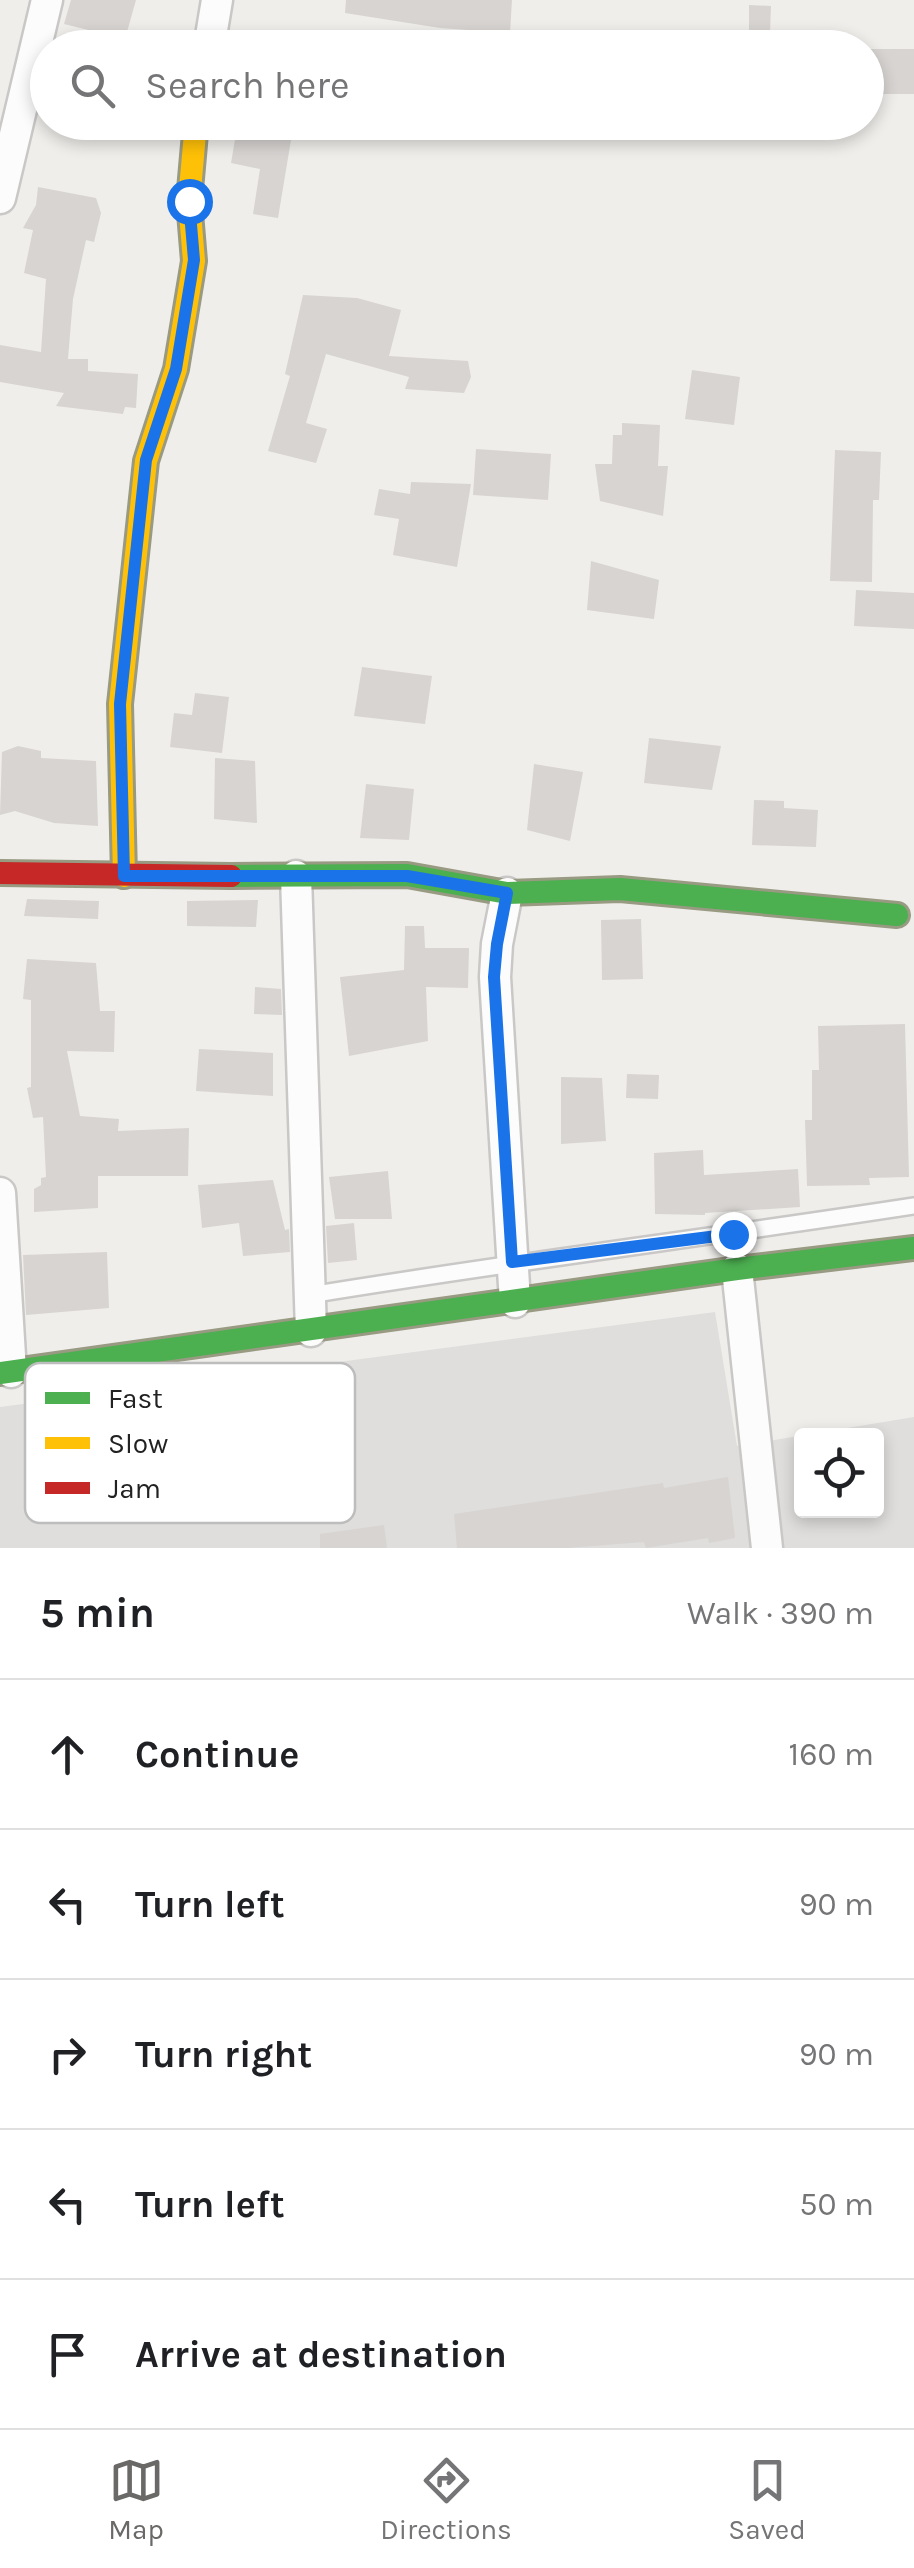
<!DOCTYPE html>
<html lang="en">
<head>
<meta charset="utf-8">
<style>
	:root { --surface:#fff; --page:#f6f6f6; --text:#202124; --muted:#757577; --line:#e0e0e0; --accent:#6a6968 }
	body { margin:0; font-family:Karla,sans-serif; background:var(--page); color:var(--text) }
	.controls { position:absolute; right:30px; bottom:30px; display:grid; overflow:hidden; border-radius:10px; box-shadow:0 5px 15px #0003 }
	.controls button { width:90px; height:90px; display:grid; place-items:center; padding:0; border:0; border-bottom:2px solid var(--line); background:var(--surface); color:var(--text); font:50px sans-serif }
	.stop { position:absolute; width:30px; height:30px; margin:-22px; border:8px solid #1a73e8; border-radius:50%; background:#fff }
	.stop.end { background:#1a73e8; border-color:#fff; box-shadow:0 2px 10px #0008 }
	.list { margin:0; padding:0; list-style:none }
	h2 { display:flex; justify-content:space-between; align-items:center; height:130px; margin:0; padding:0 40px; font-size:42px }
	h2 small { font-size:32px; font-weight:400; color:var(--muted) }
	.list li { display:grid; grid-template-columns:65px 1fr auto; gap:30px; align-items:center; box-sizing:border-box; height:150px; padding:0 40px; border-top:2px solid var(--line) }
	.list b { display:block; font-size:38px; white-space:nowrap }
	.list em { font-size:32px; font-style:normal; color:var(--muted) }
	.icon { flex:none; width:55px; height:55px; fill:none; stroke:currentColor; stroke-width:2; stroke-linecap:round; stroke-linejoin:round }
	.map { position:relative; flex:none; width:914px; height:1548px; overflow:hidden }
	.search { position:absolute; background:var(--surface); box-shadow:0 5px 15px #0003; left:30px; right:30px; top:30px; height:110px; display:flex; align-items:center; gap:25px; box-sizing:border-box; padding:0 35px; border-radius:55px; color:var(--muted); font-size:38px }
	.sheet { height:880px; background:var(--surface) }
	nav { display:flex; justify-content:space-around; align-items:center; box-sizing:border-box; height:140px; border-top:2px solid var(--line); background:var(--surface); font-size:28px; color:var(--muted) }
	nav a { display:grid; justify-items:center; gap:5px }
	nav .on { color:var(--accent) }
	.map>svg:first-child { display:block }
	.residential { fill:#dfdedc; fill-rule:evenodd }
	.building { fill:#d7d4d2 }
	.lines { fill:none; stroke-linecap:round; stroke-linejoin:round }
	.lane-casing { stroke:#c9c8c7; stroke-width:20 }
	.street-casing { stroke:#c9c8c7; stroke-width:35 }
	.fast-casing { stroke:#999a82; stroke-width:28 }
	.slow-casing { stroke:#999a82; stroke-width:28 }
	.jam-casing { stroke:#999a82; stroke-width:28 }
	.lane { stroke:#fdfcfc; stroke-width:15 }
	.street { stroke:#fdfcfc; stroke-width:30 }
	.fast { stroke:#4caf50; stroke-width:22 }
	.slow { stroke:#ffc107; stroke-width:22 }
	.jam { stroke:#c62828; stroke-width:22 }
	.route { stroke:#1a73e8; stroke-width:12 }
	.key { fill:#fff; stroke:#bdbdbd; stroke-width:2.5 }
	.key-label { font-size:28px; fill:#222 }
</style>
</head>
<body>
<div class="map">
<svg width="914" height="1548" viewBox="0 0 914 1548">
	<rect width="100%" height="100%" fill="#f0eeeb"/>
	<path class="residential" d="M715,1312L737,1446L914,1417V1548H0V1407ZM802,1436H876V1510H802Z"/>
	<g class="building">
		<polygon points="71,0 136,0 125,39 64,24"/>
		<polygon points="346,0 512,0 510,33 440,28 345,13"/>
		<polygon points="749,5 771,6 770,33 749,33"/>
		<rect x="866" y="49" width="48" height="45"/>
		<polygon points="238,122 294,122 278,218 253,214 260,169 231,163"/>
		<polygon points="38,187 96,198 101,213 94,242 86,240 73,299 68,359 88,359 88,371 138,374 136,408 125,407 123,414 56,406 64,393 0,382 0,345 41,352 46,279 24,273 33,230 23,228 36,205"/>
		<polygon points="303,295 357,298 401,310 389,356 468,361 471,377 464,393 405,389 409,377 326,354 306,423 327,429 316,463 268,451 290,376 285,374"/>
		<polygon points="692,370 740,377 734,425 685,419"/>
		<polygon points="622,423 660,425 658,466 668,466 663,516 600,501 595,464 612,464 613,435 622,435"/>
		<polygon points="476,449 551,454 548,500 473,495"/>
		<polygon points="835,450 881,452 879,500 873,500 872,582 830,581"/>
		<polygon points="411,482 471,484 457,567 393,555 399,519 374,515 379,489 410,494"/>
		<polygon points="591,561 659,580 654,619 587,610"/>
		<polygon points="856,590 914,593 914,629 854,626"/>
		<polygon points="362,667 432,676 425,724 354,716"/>
		<polygon points="195,693 229,697 222,753 170,747 174,713 192,715"/>
		<polygon points="649,738 721,746 712,790 644,783"/>
		<polygon points="18,746 41,751 41,758 96,761 98,826 54,823 15,811 0,815 2,752"/>
		<polygon points="215,758 255,761 257,823 214,819"/>
		<polygon points="534,764 583,772 570,841 527,830"/>
		<polygon points="366,784 414,789 409,840 360,838"/>
		<polygon points="754,800 784,801 784,808 818,810 816,847 752,845"/>
		<polygon points="27,899 99,901 98,919 24,916"/>
		<polygon points="258,900 256,927 187,926 187,901"/>
		<polygon points="641,919 643,979 602,980 601,920"/>
		<polygon points="405,926 424,926 425,948 469,948 468,988 426,987 428,1041 349,1056 340,977 404,970"/>
		<polygon points="27,959 96,963 100,1011 115,1011 114,1052 67,1051 80,1116 119,1119 118,1131 189,1128 188,1176 98,1176 98,1208 34,1212 34,1189 41,1185 41,1178 46,1177 43,1117 33,1118 27,1088 31,1087 31,1000 23,999"/>
		<polygon points="255,987 281,989 282,1015 254,1014"/>
		<polygon points="905,1024 909,1177 869,1178 870,1185 807,1186 805,1120 812,1120 812,1070 819,1070 818,1026"/>
		<polygon points="199,1049 273,1053 273,1096 196,1091"/>
		<polygon points="627,1074 659,1075 658,1099 626,1098"/>
		<polygon points="561,1077 602,1078 606,1141 561,1144"/>
		<polygon points="703,1150 704,1175 798,1169 800,1207 705,1213 705,1215 655,1214 654,1153"/>
		<polygon points="388,1171 392,1219 335,1219 329,1177"/>
		<polygon points="273,1180 285,1230 289,1229 290,1252 243,1256 239,1223 202,1228 198,1185"/>
		<polygon points="354,1223 357,1260 328,1263 326,1226"/>
		<polygon points="107,1252 109,1308 26,1315 23,1255"/>
		<polygon points="728,1477 735,1538 709,1543 708,1538 646,1548 644,1542 567,1548 457,1548 454,1514 663,1483 664,1488"/>
		<polygon points="384,1525 387,1548 320,1548 320,1534"/>
	</g>
	<g class="lines">
		<g class="lane-casing">
			<path id="lane" d="M310,1295C511,1262 713,1237 914,1206"/>
		</g>
		<g class="street-casing">
			<g id="street">
				<polyline points="209,48 217,0"/>
				<polyline points="0,198 47,0"/>
				<polyline points="296,876 311,1331"/>
				<polyline points="507,893 497,944 495,977 515,1302"/>
				<polyline points="0,1193 11,1372"/>
				<polyline points="737,1269 767,1548"/>
			</g>
		</g>
		<g class="fast-casing">
			<g id="fast">
				<polyline points="231,876 407,875 507,893 620,889 897,915"/>
				<polyline points="0,1373 737,1269 914,1248"/>
			</g>
		</g>
		<g class="slow-casing">
			<polyline id="slow" points="124,876 120,704 146,461 176,369 194,261 189,201 196,122"/>
		</g>
		<g class="jam-casing">
			<polyline id="jam" points="0,873 231,876"/>
		</g>
		<use href="#lane" class="lane"/>
		<use href="#street" class="street"/>
		<use href="#fast" class="fast"/>
		<use href="#slow" class="slow"/>
		<use href="#jam" class="jam"/>
	</g>
	<g class="lines">
		<polyline class="route" points="189,201 194,260 176,369 146,460 120,704 124,876 407,876 507,893 497,944 494,977 512,1262 733,1234"/>
	</g>
	<rect x="25" y="1363" width="330" height="160" rx="15" class="key"/>
	<rect x="45" y="1392" width="45" height="12" fill="#4caf50"/>
	<rect x="45" y="1437" width="45" height="12" fill="#ffc107"/>
	<rect x="45" y="1482" width="45" height="12" fill="#c62828"/>
	<g class="key-label">
		<text x="108" y="1408">Fast</text>
		<text x="108" y="1453">Slow</text>
		<text x="108" y="1498">Jam</text>
	</g>
</svg>
<div class="controls">
<button><svg class="icon" aria-label="locate" viewBox="0 0 24 24"><circle cx="12" cy="12" r="6"/><path d="M12 2v4M12 18v4M2 12h4M18 12h4"/></svg></button>
</div>
<div class="stop" style="left:189px;top:201px"></div>
<div class="stop end" style="left:733px;top:1234px"></div>
<div class="search"><svg class="icon" aria-label="search" viewBox="0 0 24 24"><circle cx="10" cy="10" r="6"/><path d="M15 15l6 6"/></svg>Search here</div>
</div>
<section class="sheet">
<h2>5 min<small>Walk · 390 m</small></h2>
<ul class="list">
<li><svg class="icon" aria-label="ahead" viewBox="0 0 24 24"><path d="M12 20V5M6 11l6-6 6 6"/></svg><div><b>Continue</b></div><em>160 m</em></li>
<li><svg class="icon" aria-label="left" viewBox="0 0 24 24"><path d="M17 20v-9H6M10 6l-5 5 5 5"/></svg><div><b>Turn left</b></div><em>90 m</em></li>
<li><svg class="icon" aria-label="right" viewBox="0 0 24 24"><path d="M7 20v-9h11M14 6l5 5-5 5"/></svg><div><b>Turn right</b></div><em>90 m</em></li>
<li><svg class="icon" aria-label="left" viewBox="0 0 24 24"><path d="M17 20v-9H6M10 6l-5 5 5 5"/></svg><div><b>Turn left</b></div><em>50 m</em></li>
<li><svg class="icon" aria-label="arrive" viewBox="0 0 24 24"><path d="M6 21V4h12l-3 4 3 4H6"/></svg><div><b>Arrive at destination</b></div></li>
</ul>
</section>
<nav>
<a class="on"><svg class="icon" aria-label="map" viewBox="0 0 24 24"><path d="M3 6l6-2 6 2 6-2v14l-6 2-6-2-6 2zM9 4v14M15 6v14"/></svg>Map</a>
<a><svg class="icon" aria-label="directions" viewBox="0 0 24 24"><path d="M12 3l9 9-9 9-9-9zM9 14v-3h6M13 9l2 2-2 2"/></svg>Directions</a>
<a><svg class="icon" aria-label="saved" viewBox="0 0 24 24"><path d="M7 4h10v16l-5-4-5 4z"/></svg>Saved</a>
</nav>
</body>
</html>
